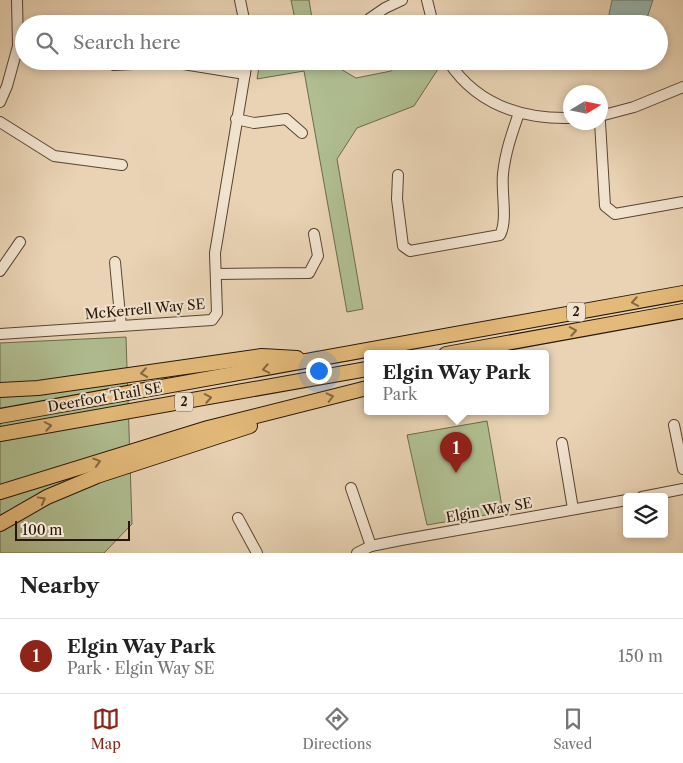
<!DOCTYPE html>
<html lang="en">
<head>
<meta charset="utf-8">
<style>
	:root { --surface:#fff; --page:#f2f2f2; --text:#222; --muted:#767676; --line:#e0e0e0; --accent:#8f2418 }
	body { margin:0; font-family:"Libre Caslon Text",serif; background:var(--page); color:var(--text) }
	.controls { position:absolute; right:15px; bottom:15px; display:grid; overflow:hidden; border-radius:5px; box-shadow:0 2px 8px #0003 }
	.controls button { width:45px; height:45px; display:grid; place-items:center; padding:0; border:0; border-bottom:1px solid var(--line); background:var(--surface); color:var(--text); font:25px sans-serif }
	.compass { position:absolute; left:563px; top:85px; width:45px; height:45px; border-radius:50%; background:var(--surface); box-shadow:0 2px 8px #0003; rotate:80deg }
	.scale { position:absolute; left:15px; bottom:12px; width:115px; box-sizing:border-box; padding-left:5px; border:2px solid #271505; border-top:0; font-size:14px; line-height:18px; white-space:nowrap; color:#271505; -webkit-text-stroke:4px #f1e2ce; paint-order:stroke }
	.you { position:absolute; left:318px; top:370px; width:18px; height:18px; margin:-12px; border:4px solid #fff; border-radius:50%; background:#1a73e8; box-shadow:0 0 0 8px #1a73e833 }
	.badge { display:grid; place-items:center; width:32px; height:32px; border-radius:50%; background:var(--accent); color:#fff; font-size:16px; font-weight:700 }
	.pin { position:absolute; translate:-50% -41px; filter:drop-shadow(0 1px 2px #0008) }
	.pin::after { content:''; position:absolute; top:26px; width:18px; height:15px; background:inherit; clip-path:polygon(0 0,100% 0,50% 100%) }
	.popup { position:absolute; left:364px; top:350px; width:185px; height:65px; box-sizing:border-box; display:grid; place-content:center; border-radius:5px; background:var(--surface); filter:drop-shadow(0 1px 4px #0005); font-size:16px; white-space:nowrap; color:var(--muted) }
	.popup b { font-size:19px; color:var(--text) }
	.popup::after { content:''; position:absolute; left:50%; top:100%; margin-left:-10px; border:10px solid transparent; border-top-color:var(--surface) }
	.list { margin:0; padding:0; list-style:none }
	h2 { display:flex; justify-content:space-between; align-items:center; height:65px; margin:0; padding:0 20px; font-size:21px }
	h2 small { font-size:16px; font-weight:400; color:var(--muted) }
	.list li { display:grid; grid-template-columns:32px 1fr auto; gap:15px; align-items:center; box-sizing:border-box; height:75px; padding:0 20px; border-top:1px solid var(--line) }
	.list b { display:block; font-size:19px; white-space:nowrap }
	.list p { margin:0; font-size:16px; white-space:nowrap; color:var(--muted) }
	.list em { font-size:16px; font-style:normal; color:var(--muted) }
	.icon { flex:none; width:28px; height:28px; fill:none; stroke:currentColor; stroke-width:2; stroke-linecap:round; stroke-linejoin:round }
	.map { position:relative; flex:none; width:683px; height:553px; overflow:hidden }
	.search { position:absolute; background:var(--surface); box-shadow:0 2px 8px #0003; left:15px; right:15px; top:15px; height:55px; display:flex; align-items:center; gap:12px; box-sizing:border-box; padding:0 18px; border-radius:28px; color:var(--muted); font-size:19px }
	.sheet { height:140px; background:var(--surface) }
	nav { display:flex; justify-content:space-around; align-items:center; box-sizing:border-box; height:70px; border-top:1px solid var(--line); background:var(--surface); font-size:14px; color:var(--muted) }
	nav a { display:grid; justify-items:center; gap:2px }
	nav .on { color:var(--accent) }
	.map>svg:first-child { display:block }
	.green { fill:#b0be91; stroke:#6c6a4b }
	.water { fill:#97b7b1; stroke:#6a766c }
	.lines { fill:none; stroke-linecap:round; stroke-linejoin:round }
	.minor-casing { stroke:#584431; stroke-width:12 }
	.highway-casing { stroke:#271505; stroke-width:16 }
	.minor { stroke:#f1e2ce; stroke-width:10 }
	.highway { stroke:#e4ba7a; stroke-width:14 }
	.oneway { stroke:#866840 }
	.labels { text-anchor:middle; stroke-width:4; stroke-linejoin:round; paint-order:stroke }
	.shield { fill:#f1e2ce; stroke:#645241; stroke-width:1 }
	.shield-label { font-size:12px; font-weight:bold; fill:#271505 }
	.street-label { font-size:14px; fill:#271505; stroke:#f1e2ce }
</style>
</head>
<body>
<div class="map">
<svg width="683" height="553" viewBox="0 0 683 553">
	<rect width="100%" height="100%" fill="#e9d3b4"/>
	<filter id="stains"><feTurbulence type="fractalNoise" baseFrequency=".004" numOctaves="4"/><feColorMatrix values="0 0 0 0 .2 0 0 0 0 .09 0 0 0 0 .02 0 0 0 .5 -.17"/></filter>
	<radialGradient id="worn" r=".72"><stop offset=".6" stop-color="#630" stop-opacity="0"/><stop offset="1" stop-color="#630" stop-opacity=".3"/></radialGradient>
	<g class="green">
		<path d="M291,0h18l4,24h-17z"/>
		<path d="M260,61h67l29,17 35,-7 12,-10h34l3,5 -26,40 -57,22 -20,31 26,150 -16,3 -43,-241 -47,8z"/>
		<path d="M126,337l6,187 -28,29h-104v-210z"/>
		<path d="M487,421l16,91 -76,13 -20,-90z"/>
	</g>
	<path class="water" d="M612,0h41l-8,24h-38z"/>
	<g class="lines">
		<g class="minor-casing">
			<g id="minor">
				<path d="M240,0l5,24"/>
				<path d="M427,0l6,24"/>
				<path d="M369,19l16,-11 17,-8"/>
				<path d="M448,61c28,43 73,58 122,57"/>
				<path d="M114,65l57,-3 74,12"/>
				<path d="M0,102l7,-16 11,-40 -1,-46"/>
				<path d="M600,116l34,-9 49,-20"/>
				<path d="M236,119l18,4 32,-4 16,14"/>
				<path d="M0,122l54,34 68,9"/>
				<path d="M600,122l5,84 10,8 68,-12"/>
				<path d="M398,175l-1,24 6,47 7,5 90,-16c8,-15 1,-43 3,-61 2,-21 9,-41 16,-61"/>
				<path d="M115,262l6,64"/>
				<path d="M0,271l20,-29"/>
				<path d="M216,274l93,-1 9,-17 -4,-22"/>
				<path d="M0,334l212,-14 5,-7 -2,-60 32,-192"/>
				<path d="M674,425l9,44"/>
				<path d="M562,443l11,66"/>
				<path d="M351,488l20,58"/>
				<path d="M642,497l41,-8"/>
				<path d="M238,518l19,35"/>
				<path d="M357,553l14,-7 30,-6 226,-40"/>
			</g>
		</g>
		<g class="highway-casing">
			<g id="highway">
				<path d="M446,354l237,-43"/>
				<path d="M0,390l38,-2 224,-32 35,2"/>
				<path d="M0,416l683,-123"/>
				<path d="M0,434l367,-65"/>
				<path d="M0,492l208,-64 159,-40"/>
				<path d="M0,524l47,-27 50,-21 153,-50"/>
			</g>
		</g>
		<use href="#minor" class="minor"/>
		<use href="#highway" class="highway"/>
	</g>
	<defs><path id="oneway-chevron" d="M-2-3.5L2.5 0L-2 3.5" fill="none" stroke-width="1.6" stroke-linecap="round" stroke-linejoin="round" transform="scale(1.25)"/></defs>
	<g class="oneway">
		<use href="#oneway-chevron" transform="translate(635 302) rotate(170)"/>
		<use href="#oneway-chevron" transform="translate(573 331) rotate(-10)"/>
		<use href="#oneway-chevron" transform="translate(266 369) rotate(169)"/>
		<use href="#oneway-chevron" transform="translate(144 373) rotate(172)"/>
		<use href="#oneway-chevron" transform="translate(330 397) rotate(-14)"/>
		<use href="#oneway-chevron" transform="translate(208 398) rotate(-10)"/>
		<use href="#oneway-chevron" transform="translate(48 426) rotate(-10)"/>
		<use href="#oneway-chevron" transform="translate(97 462) rotate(-17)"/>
		<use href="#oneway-chevron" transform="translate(42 500) rotate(-29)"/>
	</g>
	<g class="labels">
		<g class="shield">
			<rect x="567" y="302.5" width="18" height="19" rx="4"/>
			<rect x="175" y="392.5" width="18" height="19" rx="4"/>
		</g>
		<g class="shield-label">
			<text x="576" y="316">2</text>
			<text x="184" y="406">2</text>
		</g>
		<g class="street-label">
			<text transform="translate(145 309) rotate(-5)" y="5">McKerrell Way SE</text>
			<text transform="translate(105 397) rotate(-10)" y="5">Deerfoot Trail SE</text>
			<text transform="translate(489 510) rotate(-10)" y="5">Elgin Way SE</text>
		</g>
	</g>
	<rect width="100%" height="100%" filter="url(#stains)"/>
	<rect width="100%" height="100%" fill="url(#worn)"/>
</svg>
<div class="controls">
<button><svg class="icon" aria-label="layers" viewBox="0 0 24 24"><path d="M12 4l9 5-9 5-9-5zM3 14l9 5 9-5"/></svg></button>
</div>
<svg class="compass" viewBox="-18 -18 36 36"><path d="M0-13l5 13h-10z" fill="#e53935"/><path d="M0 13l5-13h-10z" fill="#767676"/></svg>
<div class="scale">100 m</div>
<div class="you"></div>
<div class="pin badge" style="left:456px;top:473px">1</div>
<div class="popup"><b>Elgin Way Park</b>Park</div>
<div class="search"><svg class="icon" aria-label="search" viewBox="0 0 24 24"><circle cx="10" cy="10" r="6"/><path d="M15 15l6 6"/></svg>Search here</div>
</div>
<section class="sheet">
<h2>Nearby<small></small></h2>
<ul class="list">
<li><span class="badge">1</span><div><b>Elgin Way Park</b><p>Park · Elgin Way SE</p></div><em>150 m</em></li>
</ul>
</section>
<nav>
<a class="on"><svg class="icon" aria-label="map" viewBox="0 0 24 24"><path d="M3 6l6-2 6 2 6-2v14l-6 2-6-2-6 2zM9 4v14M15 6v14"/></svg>Map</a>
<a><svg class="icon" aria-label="directions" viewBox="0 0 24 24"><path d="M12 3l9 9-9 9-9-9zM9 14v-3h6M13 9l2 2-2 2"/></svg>Directions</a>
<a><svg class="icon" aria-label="saved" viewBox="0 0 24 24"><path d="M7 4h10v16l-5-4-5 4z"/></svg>Saved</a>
</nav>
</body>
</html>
